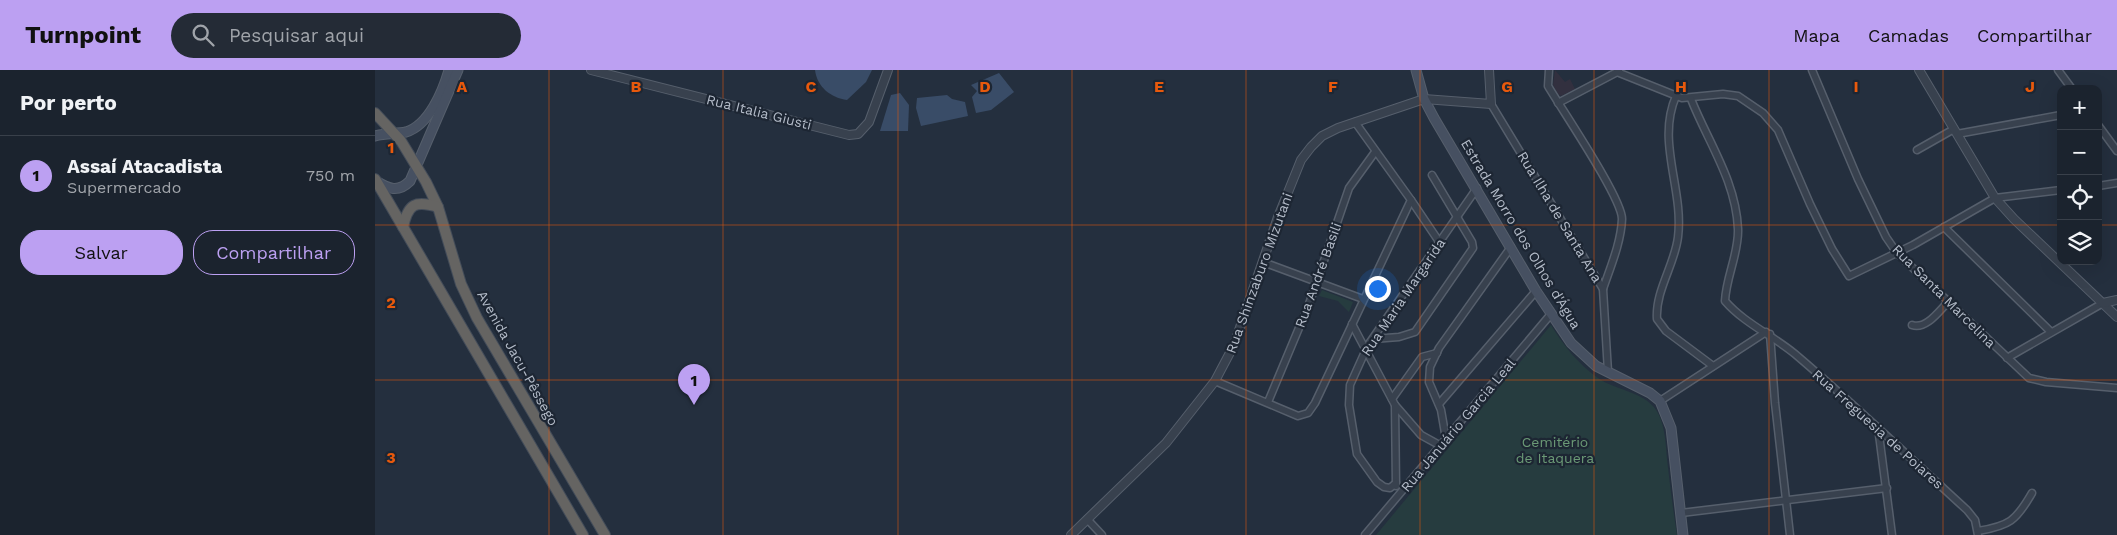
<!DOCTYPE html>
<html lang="pt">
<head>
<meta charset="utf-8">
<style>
	:root { --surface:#1b232e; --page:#242b36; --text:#f1f3f6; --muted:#a0a4aa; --line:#39404a; --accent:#bca0f2 }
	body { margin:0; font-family:"Work Sans",sans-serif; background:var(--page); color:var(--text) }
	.controls { position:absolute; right:15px; top:15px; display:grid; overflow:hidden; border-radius:10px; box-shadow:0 5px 20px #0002 }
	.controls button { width:45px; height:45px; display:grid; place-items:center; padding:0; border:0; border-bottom:1px solid var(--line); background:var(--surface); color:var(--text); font:25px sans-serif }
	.you { position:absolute; left:1002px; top:218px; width:18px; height:18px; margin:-12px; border:4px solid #fff; border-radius:50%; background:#1a73e8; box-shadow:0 0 0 8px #1a73e833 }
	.badge { display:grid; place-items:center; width:32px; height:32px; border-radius:50%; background:var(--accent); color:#111; font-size:16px; font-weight:700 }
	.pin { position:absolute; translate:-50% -41px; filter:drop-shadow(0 1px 2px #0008) }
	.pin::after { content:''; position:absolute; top:26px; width:18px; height:15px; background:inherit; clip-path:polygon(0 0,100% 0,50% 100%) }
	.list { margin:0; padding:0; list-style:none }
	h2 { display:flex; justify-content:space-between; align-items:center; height:65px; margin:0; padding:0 20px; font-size:21px }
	h2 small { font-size:16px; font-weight:400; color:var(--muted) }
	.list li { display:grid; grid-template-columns:32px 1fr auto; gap:15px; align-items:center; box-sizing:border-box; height:80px; padding:0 20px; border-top:1px solid var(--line) }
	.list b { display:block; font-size:19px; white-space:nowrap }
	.list p { margin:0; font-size:16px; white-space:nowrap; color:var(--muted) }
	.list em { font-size:16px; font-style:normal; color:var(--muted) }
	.actions { display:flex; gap:10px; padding:15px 20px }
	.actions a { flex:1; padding:11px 0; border:1px solid var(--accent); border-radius:20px; text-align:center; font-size:18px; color:var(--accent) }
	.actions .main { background:var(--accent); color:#111 }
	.icon { flex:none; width:28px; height:28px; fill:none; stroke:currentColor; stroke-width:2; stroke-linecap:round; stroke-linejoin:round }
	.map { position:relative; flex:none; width:1742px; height:465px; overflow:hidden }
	header { display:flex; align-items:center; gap:30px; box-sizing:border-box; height:70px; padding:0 25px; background:var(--accent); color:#111 }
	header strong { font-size:24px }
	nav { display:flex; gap:28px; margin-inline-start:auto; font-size:18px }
	.search { width:350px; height:45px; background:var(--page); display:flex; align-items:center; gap:12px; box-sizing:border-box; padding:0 18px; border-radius:28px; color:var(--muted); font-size:19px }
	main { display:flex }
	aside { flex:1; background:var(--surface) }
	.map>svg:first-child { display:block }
	.medical { fill:#32303f }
	.green { fill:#263c3f }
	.water { fill:#394c67 }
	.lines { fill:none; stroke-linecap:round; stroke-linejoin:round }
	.minor-casing { stroke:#565f6c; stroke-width:9 }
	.tertiary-casing { stroke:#565f6c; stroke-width:10 }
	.secondary-casing { stroke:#565f6c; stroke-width:11 }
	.trunk-casing { stroke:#434c59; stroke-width:12 }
	.minor { stroke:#38414e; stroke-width:6 }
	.tertiary { stroke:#38414e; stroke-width:8 }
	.secondary { stroke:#465061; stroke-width:9 }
	.trunk { stroke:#656462; stroke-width:10 }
	.grid { fill:none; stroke:#e8590c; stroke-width:1; stroke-opacity:0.55 }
	.labels { text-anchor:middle; stroke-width:4.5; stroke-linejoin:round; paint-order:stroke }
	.street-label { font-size:14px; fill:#b4bcc9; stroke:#1d2633 }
	.park-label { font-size:14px; fill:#6b9a76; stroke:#1d2633 }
	.grid-label { font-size:16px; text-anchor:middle; font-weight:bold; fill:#e8590c; stroke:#1d2633; stroke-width:4.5; stroke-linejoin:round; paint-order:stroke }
</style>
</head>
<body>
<header>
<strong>Turnpoint</strong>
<div class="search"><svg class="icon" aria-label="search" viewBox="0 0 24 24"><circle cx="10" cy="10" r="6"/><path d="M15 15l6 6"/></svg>Pesquisar aqui</div>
<nav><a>Mapa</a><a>Camadas</a><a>Compartilhar</a></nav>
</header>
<main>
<aside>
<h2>Por perto<small></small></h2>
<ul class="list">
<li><span class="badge">1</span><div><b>Assaí Atacadista</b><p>Supermercado</p></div><em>750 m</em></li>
</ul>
<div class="actions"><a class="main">Salvar</a><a>Compartilhar</a></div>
</aside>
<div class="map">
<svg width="1742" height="465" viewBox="0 0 1742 465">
	<rect width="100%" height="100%" fill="#242f3e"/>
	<path class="medical" d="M1180,0l10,12 5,-3 5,10 -14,7 -3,-2 -5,-9z"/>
	<g class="green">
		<path d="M947,220l31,12 -4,10 -11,-11 -19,-5z"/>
		<path d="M1176,255c13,21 27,39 47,53 18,13 51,14 61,37 6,13 7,30 8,44 3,26 6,51 10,76h-301z"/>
	</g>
	<g class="water">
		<path d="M440,0h57l-6,12 -19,18c-16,-2 -30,-13 -32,-30z"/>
		<path d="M624,3l15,19 -23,18 -15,3 -4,-16 5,-6 -6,-6z"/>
		<path d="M525,23l9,12 -1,26h-28l11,-36z"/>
		<path d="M572,25l5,4 13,3 3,14 -47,10 -5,-18 1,-10z"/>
	</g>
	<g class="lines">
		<g class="minor-casing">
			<g id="minor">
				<path d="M1174,0l-1,16c14,24 74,112 74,133 -1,24 -12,49 -19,70"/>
				<path d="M1437,0l46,109 28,58 11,16 132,125 17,4 71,6"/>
				<path d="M1683,0l14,19"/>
				<path d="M1242,2l65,26 41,-4 15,2 25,17 15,17 32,74 22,45 17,27 64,-31 82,-47 66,-8"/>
				<path d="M1301,26c-20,46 8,93 2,141 -3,27 -23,54 -21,82l9,12 47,35"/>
				<path d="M1316,29c17,43 45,82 47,130 1,24 -12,48 -13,72 19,22 47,34 70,53 59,50 115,104 172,156l8,10 3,15"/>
				<path d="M1183,33l61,-32"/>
				<path d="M1116,34l112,185 5,83"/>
				<path d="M1723,55l19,26"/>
				<path d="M1582,64l104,-19"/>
				<path d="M1542,80l37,-21"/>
				<path d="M1723,116l19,-3"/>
				<path d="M1036,130l29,43"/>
				<path d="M1569,157l107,105"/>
				<path d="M888,192l100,37"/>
				<path d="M977,254l43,81 1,81"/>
				<path d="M1537,255c14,5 27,-14 36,-23"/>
				<path d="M1395,264l5,69 15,132"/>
				<path d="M998,269l26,-2 16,-5 58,-84 -1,-6 -40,-67"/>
				<path d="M1632,288l96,-55"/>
				<path d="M840,311l83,35 10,-3 7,-10 96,-203 -56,-78"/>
				<path d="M1017,329l30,-42 15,-4"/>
				<path d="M1285,331l106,-69"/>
				<path d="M893,332l41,-98 40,-116 26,-36"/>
				<path d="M1064,334l97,-113"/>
				<path d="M1020,335l26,30 20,11"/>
				<path d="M1503,357l14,108"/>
				<path d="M1071,369l-5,-29 -12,-28 1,-15 9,-19 72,-101"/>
				<path d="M1021,413l-6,5 -6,-1 -7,-5 -20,-28 -8,-49 1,-20 18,-40 109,-157"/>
				<path d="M1306,443l206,-25"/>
				<path d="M712,449l15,16"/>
				<path d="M1603,461c31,-5 38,-10 54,-38"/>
				<path d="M990,465l186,-221"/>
			</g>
		</g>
		<g class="tertiary-casing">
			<g id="tertiary">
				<path d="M216,0l258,65 9,-1 11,-12 19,-52"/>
				<path d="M1544,0l76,128 19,21 103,98"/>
				<path d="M1728,233l14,-3"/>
				<path d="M696,465l95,-92 49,-62 19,-36 44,-128 23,-57 10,-13 11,-11 16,-8 86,-29 67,5 -2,-34"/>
			</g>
		</g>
		<g class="secondary-casing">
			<g id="secondary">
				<path d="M1041,0l8,29 10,19 102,173 35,52 25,23 54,27 10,8 11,27 12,107"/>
				<path d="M0,66c10,-3 21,-2 31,-4 23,-7 37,-41 43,-62"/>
				<path d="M1,111c13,8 22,12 34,0l48,-111"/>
			</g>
		</g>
		<g class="trunk-casing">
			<g id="trunk">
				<path d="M0,43l26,28 25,41 12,25 23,77 16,34 128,217"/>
				<path d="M0,109l208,356"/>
				<path d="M28,157c5,-23 12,-27 35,-20"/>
			</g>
		</g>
		<use href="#minor" class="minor"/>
		<use href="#tertiary" class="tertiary"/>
		<use href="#secondary" class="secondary"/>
		<use href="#trunk" class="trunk"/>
	</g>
	<path class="grid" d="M174,0v465M348,0v465M523,0v465M697,0v465M871,0v465M1045,0v465M1219,0v465M1394,0v465M1568,0v465M0,155h1686M1723,155h19M0,310h1742"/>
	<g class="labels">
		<g class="street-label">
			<text transform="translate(384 42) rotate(14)" y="5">Rua Italia Giusti</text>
			<text transform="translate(1185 147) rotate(59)" y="5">Rua Ilha de Santa Ana</text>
			<text transform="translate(1146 164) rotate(59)" y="5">Estrada Morro dos Olhos d'Água</text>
			<text transform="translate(884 203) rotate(-70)" y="5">Rua Shinzaburo Mizutani</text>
			<text transform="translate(943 205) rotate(-70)" y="5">Rua André Basili</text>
			<text transform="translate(1569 226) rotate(45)" y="5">Rua Santa Marcelina</text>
			<text transform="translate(1028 227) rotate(-56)" y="5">Rua Maria Margarida</text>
			<text transform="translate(143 288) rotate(61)" y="5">Avenida Jacu-Pêssego</text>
			<text transform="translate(1083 355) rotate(-50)" y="5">Rua Januário Garcia Leal</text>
			<text transform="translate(1503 359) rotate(42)" y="5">Rua Freguesia de Poiares</text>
		</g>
		<g class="park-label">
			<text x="1180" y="377">Cemitério<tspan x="1180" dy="16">de Itaquera</tspan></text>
		</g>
	</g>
	<g class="grid-label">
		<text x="87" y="22">A</text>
		<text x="261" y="22">B</text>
		<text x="436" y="22">C</text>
		<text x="610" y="22">D</text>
		<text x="784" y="22">E</text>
		<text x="958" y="22">F</text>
		<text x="1132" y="22">G</text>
		<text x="1306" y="22">H</text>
		<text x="1481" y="22">I</text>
		<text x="1655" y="22">J</text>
		<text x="16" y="83">1</text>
		<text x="16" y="238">2</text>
		<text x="16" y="393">3</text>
	</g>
</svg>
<div class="controls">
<button>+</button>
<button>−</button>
<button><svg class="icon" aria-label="locate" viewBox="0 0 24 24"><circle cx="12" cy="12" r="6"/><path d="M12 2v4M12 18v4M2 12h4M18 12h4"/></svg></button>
<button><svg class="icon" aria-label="layers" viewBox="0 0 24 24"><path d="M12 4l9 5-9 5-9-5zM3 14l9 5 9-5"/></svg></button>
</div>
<div class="you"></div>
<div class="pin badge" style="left:319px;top:335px">1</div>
</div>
</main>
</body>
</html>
